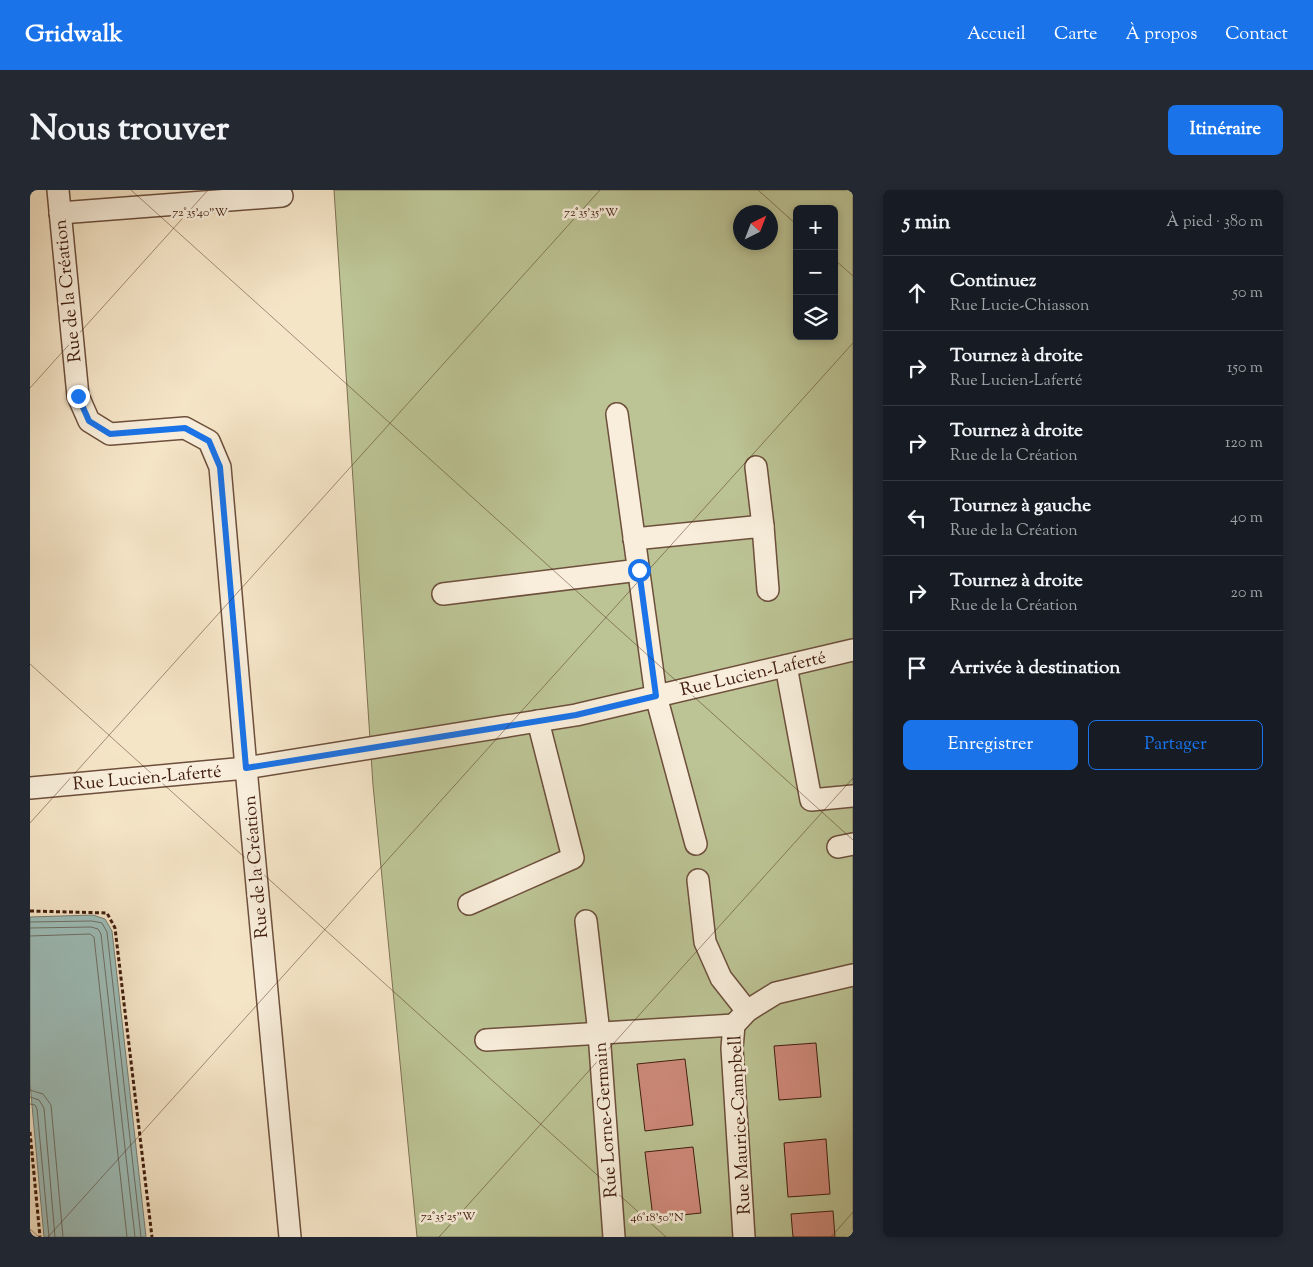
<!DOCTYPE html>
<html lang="fr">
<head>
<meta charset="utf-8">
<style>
	:root { --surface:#171b24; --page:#242831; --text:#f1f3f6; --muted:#9ea1a6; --line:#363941; --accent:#1a73e8 }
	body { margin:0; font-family:"Sorts Mill Goudy",serif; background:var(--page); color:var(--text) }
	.controls { position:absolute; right:15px; top:15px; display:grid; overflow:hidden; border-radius:8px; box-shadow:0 2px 8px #0003 }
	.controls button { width:45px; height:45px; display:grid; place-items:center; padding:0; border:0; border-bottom:1px solid var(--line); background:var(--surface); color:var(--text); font:25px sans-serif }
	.compass { position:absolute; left:703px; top:15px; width:45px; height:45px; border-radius:50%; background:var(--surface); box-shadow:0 2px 8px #0003; rotate:42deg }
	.stop { position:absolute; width:15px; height:15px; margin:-11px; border:4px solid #1a73e8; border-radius:50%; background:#fff }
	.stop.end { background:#1a73e8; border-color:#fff; box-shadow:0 1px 5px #0008 }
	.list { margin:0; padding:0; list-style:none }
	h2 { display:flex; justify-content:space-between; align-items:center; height:65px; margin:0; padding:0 20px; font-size:21px }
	h2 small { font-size:16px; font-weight:400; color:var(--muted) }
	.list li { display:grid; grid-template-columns:32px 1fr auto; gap:15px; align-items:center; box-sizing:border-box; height:75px; padding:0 20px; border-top:1px solid var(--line) }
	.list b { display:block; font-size:19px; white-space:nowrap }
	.list p { margin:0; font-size:16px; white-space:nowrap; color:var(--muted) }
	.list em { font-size:16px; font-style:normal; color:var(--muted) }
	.actions { display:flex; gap:10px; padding:15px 20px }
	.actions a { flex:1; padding:11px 0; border:1px solid var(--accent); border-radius:8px; text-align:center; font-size:18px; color:var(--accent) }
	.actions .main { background:var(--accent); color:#fff }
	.icon { flex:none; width:28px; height:28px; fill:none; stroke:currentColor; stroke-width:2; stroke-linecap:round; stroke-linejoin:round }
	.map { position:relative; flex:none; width:823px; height:1047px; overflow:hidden; border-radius:8px }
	header { display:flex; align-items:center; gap:30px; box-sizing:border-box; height:70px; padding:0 25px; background:var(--accent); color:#fff }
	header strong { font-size:24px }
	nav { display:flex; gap:28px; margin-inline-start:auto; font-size:18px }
	.intro { display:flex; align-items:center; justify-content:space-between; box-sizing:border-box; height:120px; padding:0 30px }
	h1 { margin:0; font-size:35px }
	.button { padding:12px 22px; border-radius:8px; background:var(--accent); color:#fff; font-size:18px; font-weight:700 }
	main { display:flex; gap:30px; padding:0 30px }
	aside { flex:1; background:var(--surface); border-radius:8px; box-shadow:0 2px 8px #0003 }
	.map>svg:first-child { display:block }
	.green { fill:#bcc495; stroke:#7e7052; fill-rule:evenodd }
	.water { fill:#9dbeba; stroke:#787e75 }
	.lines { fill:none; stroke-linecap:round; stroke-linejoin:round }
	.shore { stroke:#6e6e64; stroke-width:1 }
	.building { fill:#cf8a7b; stroke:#401d0e }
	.minor-casing { stroke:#6d4f3c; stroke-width:24 }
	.path { stroke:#401d0e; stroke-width:3; stroke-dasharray:4 2.5; stroke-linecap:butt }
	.minor { stroke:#f8eedb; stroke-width:21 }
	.route { stroke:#1a73e8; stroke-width:6 }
	.ticks { fill:none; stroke:#401d0e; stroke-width:1; stroke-opacity:0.45 }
	.labels { text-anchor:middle; stroke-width:5; stroke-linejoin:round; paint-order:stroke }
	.street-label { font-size:18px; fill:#401d0e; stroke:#f8eedb }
	.ticks-label { font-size:12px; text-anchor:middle; fill:#401d0e; stroke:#f8eedb; stroke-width:5; stroke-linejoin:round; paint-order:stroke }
</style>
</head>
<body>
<header>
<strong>Gridwalk</strong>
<nav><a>Accueil</a><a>Carte</a><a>À propos</a><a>Contact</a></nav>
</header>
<div class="intro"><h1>Nous trouver</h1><a class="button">Itinéraire</a></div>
<main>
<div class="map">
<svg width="823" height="1047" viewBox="0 0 823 1047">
	<rect width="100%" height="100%" fill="#f5e5c7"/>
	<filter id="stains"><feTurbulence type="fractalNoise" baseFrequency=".004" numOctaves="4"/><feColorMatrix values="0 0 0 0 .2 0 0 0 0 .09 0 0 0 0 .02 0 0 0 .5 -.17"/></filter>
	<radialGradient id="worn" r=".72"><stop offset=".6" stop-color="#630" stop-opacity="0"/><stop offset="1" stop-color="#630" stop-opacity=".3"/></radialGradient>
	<path class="green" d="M304,0h519v1047h-436l-44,-452zM767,19h37v127h-37zM711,22h30v30h-30z"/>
	<path class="water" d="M63,725l12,4 7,12 34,306h-102l-14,-154v-166z"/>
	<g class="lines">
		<g class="shore">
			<path d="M0,732l62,-1 10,2 5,9 34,305"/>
			<path d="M0,738l61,-1 7,2 3,5 34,303"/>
			<path d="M0,746l60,-2 4,3 33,300"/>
			<path d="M0,900l13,4 8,11 12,132"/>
			<path d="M0,907l9,3 5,8 11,129"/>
			<path d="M0,914l5,1 2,4 12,128"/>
		</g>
	</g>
	<g class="building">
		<path d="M786,853l5,54 -42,3 -5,-54z"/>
		<path d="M655,869l8,66 -48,6 -8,-67z"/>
		<path d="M796,949l4,55 -42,3 -4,-54z"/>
		<path d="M663,957l8,66 -48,5 -8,-66z"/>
		<path d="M803,1021l2,26h-42l-2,-23z"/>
	</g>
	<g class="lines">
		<g class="minor-casing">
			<g id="minor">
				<path d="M28,0l20,206 11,25 21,13 75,-6 24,13 11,26 26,301 44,469"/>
				<path d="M30,23l222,-17"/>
				<path d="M587,224l39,282 40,148"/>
				<path d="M726,277l7,59"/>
				<path d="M604,349l129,-13 5,64"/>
				<path d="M413,404l196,-24"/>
				<path d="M756,476l25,134 42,-4"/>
				<path d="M0,598l216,-20 292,-47 38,-6 277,-65"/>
				<path d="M808,657l15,-3"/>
				<path d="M668,690l7,62 16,36 26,33"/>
				<path d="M439,714l104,-46 -35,-137"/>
				<path d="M556,731l13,112 15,204"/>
				<path d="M456,850l248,-15"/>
				<path d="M714,1047l-12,-189 2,-23 13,-14 29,-18 77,-18"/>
			</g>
		</g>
		<g class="path">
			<path d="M0,721l77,2 8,15 37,309"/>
			<path d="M0,942l10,105"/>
		</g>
		<use href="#minor" class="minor"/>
	</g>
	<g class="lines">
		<path class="route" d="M48,206l11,25 21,13 75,-6 24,13 11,26 26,301 330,-53 80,-19 -17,-126"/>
	</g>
	<path class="ticks" d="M101,0l722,650M728,0l39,35M804,69l19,17M0,198l178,-198M0,474l636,573M0,633l570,-633M0,1039l9,8M18,1047l805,-894M409,1047l414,-459M801,1047l22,-25"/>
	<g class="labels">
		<g class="street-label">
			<text transform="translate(37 101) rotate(-96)" y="6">Rue de la Création</text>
			<text transform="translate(723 483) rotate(-13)" y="6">Rue Lucien-Laferté</text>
			<text transform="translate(117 587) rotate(-5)" y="6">Rue Lucien-Laferté</text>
			<text transform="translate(225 677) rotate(-95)" y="6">Rue de la Création</text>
			<text transform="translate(575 930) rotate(-94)" y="6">Rue Lorne-Germain</text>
			<text transform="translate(709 935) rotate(-93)" y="6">Rue Maurice-Campbell</text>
		</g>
	</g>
	<g class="ticks-label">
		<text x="170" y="26">72°35'40"W</text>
		<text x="561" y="26">72°35'35"W</text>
		<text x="418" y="1030">72°35'25"W</text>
		<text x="627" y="1031">46°18'50"N</text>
	</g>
	<rect width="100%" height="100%" filter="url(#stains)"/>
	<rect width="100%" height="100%" fill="url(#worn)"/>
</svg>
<div class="controls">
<button>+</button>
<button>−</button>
<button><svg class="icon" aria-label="layers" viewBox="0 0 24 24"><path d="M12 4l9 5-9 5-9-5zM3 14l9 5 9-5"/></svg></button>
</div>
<svg class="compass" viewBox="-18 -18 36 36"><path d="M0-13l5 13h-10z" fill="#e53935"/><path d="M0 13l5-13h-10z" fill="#9ea1a6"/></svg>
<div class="stop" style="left:609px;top:380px"></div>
<div class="stop end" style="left:48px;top:206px"></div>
</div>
<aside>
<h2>5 min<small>À pied · 380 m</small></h2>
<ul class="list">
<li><svg class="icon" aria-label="ahead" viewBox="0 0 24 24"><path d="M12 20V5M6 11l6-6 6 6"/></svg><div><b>Continuez</b><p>Rue Lucie-Chiasson</p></div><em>50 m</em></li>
<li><svg class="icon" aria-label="right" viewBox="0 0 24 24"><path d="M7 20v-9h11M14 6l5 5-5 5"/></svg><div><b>Tournez à droite</b><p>Rue Lucien-Laferté</p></div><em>150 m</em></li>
<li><svg class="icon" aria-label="right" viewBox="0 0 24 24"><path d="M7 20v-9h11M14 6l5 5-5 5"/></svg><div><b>Tournez à droite</b><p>Rue de la Création</p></div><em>120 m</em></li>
<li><svg class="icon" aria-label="left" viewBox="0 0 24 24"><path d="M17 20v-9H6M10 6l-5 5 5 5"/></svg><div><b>Tournez à gauche</b><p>Rue de la Création</p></div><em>40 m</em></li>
<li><svg class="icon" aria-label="right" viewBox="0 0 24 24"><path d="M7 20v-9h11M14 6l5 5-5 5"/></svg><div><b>Tournez à droite</b><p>Rue de la Création</p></div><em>20 m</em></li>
<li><svg class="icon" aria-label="arrive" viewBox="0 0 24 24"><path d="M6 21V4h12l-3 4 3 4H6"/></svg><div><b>Arrivée à destination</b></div></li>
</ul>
<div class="actions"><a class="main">Enregistrer</a><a>Partager</a></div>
</aside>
</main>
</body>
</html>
